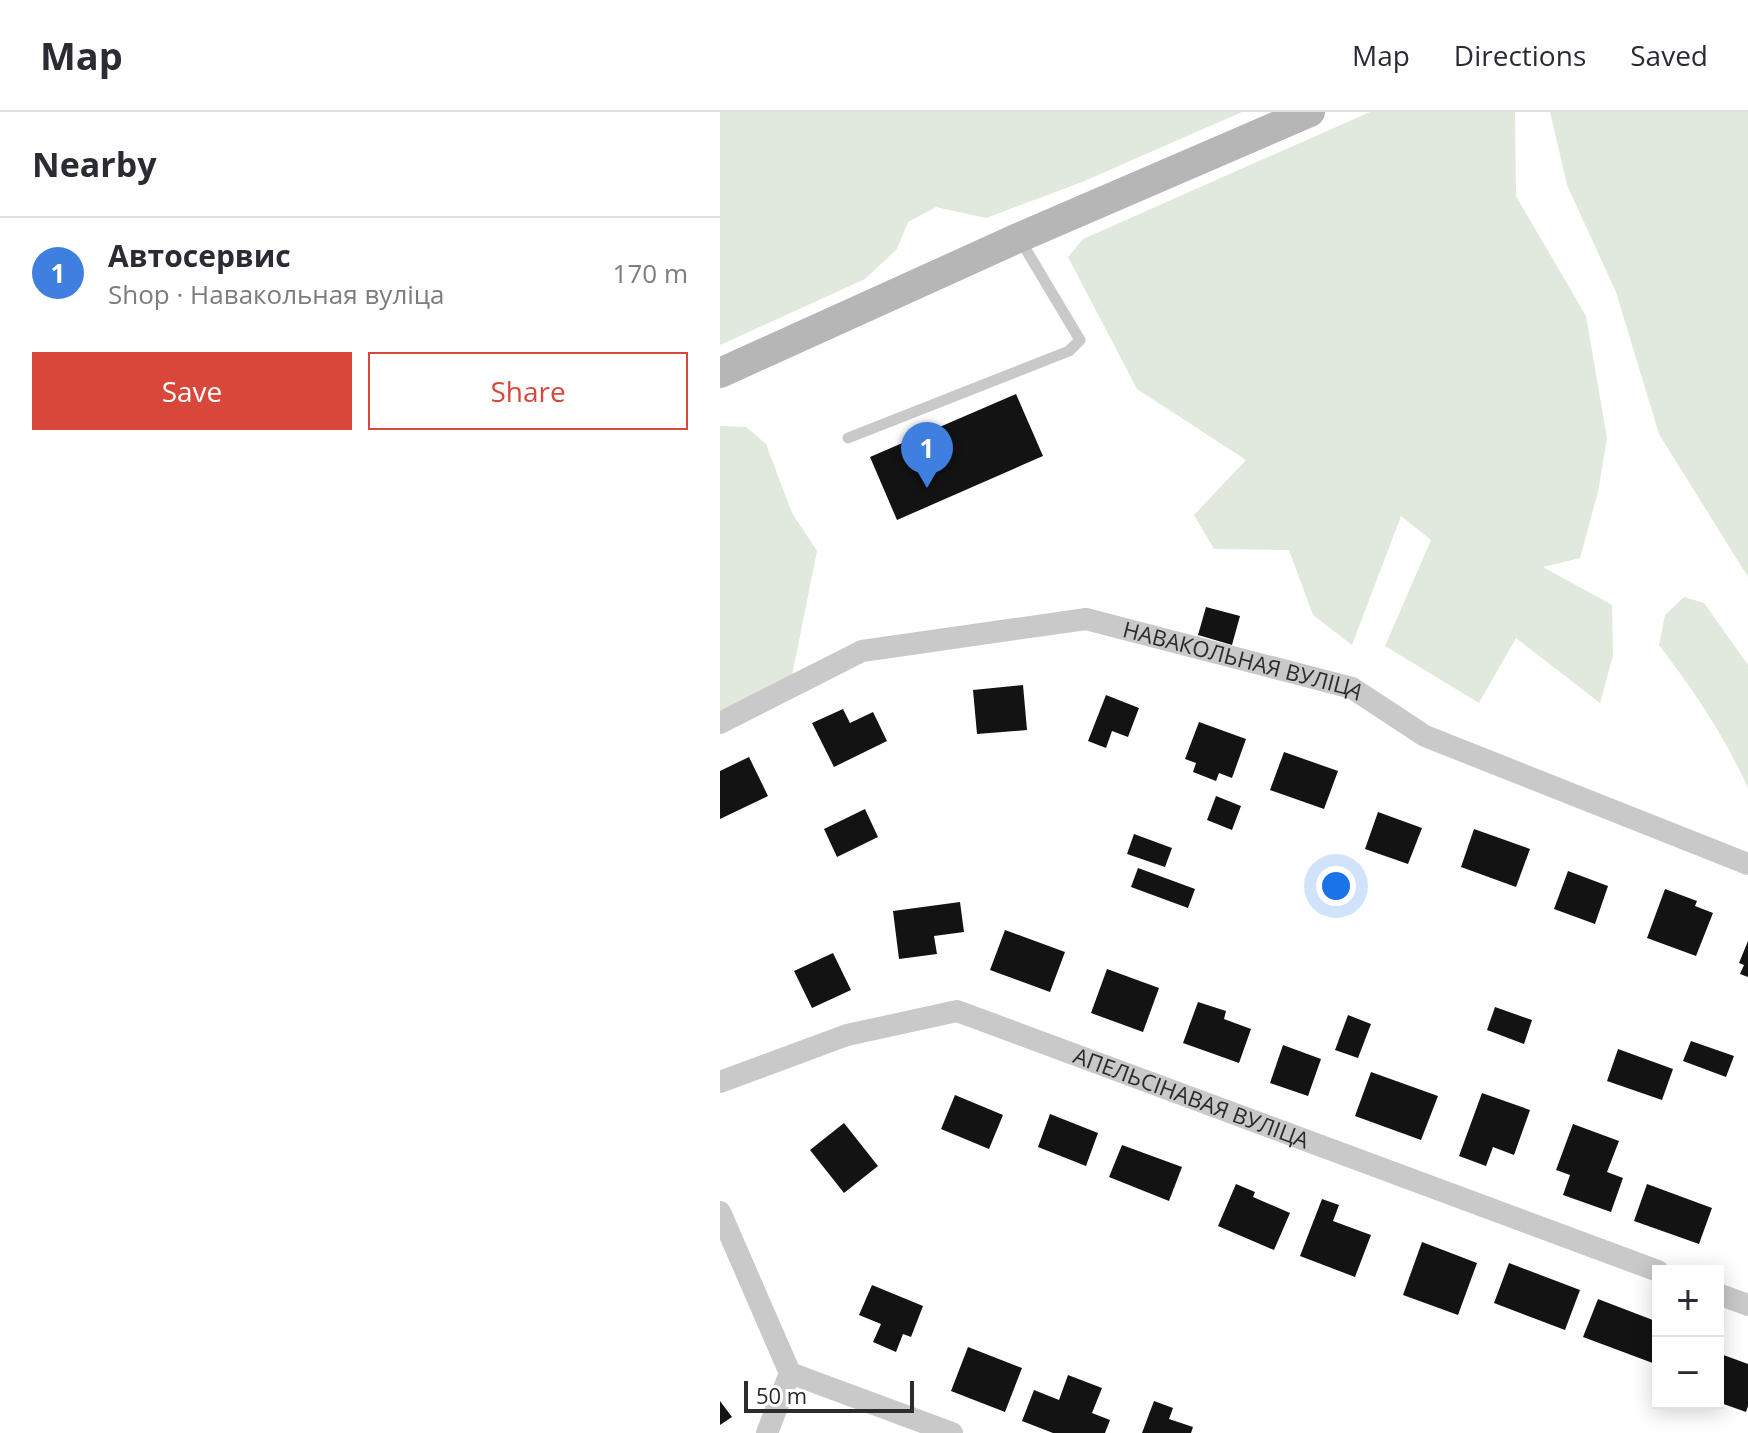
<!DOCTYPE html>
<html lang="en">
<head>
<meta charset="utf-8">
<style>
	:root { --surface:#fff; --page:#f2f2f3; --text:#2b2b33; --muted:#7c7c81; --line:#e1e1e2; --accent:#d8473a }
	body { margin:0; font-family:"Open Sans",sans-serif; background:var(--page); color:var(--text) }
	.controls { position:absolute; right:24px; bottom:24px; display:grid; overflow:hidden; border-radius:0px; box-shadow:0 4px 20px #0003 }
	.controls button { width:72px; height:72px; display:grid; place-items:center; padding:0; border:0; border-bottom:2px solid var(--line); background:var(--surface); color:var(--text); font:40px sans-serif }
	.scale { position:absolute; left:24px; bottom:20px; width:170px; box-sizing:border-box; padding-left:8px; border:4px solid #2c2c2c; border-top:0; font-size:22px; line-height:28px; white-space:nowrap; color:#2c2c2c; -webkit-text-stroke:6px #fff; paint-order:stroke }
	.you { position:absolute; left:616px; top:774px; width:28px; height:28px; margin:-20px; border:6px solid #fff; border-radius:50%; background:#1a73e8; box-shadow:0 0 0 12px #1a73e833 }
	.badge { display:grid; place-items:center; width:52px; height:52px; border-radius:50%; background:var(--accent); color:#fff; font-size:26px; font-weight:700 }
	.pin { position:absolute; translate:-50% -66px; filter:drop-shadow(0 2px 4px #0008) }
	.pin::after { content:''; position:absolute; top:42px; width:28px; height:24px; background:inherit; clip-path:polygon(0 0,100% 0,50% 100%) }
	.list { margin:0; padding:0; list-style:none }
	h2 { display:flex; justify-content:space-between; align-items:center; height:104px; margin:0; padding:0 32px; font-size:34px }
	h2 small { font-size:26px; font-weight:400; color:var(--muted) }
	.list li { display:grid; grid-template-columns:52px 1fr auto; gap:24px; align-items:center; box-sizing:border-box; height:112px; padding:0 32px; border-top:2px solid var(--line) }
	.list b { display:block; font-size:30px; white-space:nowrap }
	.list p { margin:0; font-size:26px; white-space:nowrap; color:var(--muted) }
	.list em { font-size:26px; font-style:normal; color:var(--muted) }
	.actions { display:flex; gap:16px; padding:24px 32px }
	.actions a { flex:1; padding:18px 0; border:2px solid var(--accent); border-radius:0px; text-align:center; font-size:28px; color:var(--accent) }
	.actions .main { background:var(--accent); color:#fff }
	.map { position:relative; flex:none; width:1028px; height:1321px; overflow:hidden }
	header { display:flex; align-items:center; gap:48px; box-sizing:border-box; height:112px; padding:0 40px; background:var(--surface); border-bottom:2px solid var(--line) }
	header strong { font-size:38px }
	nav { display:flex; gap:44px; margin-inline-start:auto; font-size:28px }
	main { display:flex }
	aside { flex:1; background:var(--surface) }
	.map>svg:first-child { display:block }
	.green { fill:#e0e9db }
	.building { fill:#131313 }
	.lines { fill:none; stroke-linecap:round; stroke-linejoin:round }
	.service { stroke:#c9c9c9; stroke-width:11 }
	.minor { stroke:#c9c9c9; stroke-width:22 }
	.secondary { stroke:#b6b6b6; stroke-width:30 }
	.labels { text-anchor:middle; stroke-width:8; stroke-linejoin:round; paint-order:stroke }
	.street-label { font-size:22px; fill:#2c2c2c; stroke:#fff }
</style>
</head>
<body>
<header>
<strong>Map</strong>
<nav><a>Map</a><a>Directions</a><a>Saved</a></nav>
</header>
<main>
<aside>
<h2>Nearby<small></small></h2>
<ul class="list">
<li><span class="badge" style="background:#3f7fe0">1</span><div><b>Автосервис</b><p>Shop · Навакольная вуліца</p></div><em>170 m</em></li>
</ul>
<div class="actions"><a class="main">Save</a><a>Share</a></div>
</aside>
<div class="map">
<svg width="1028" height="1321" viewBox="0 0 1028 1321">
	<rect width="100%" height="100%" fill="#fff"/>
	<g class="green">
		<path d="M0,0h522l-160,70 -96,36 -50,-11 -28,15 -11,27 -32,30 -145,66z"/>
		<path d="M650,0h145l1,84 70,120 21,122 -9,54 -18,66 -37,9 69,38 1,51 -13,47 -84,-65 -37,65 -94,-57 46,-106 -30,-24 -49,129 -39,-30 -24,-65 -75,-1 -20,-34 52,-55 -109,-71 -69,-132 15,-18z"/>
		<path d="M830,0h198v465l-89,-143 -43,-142 -49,-107z"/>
		<path d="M0,314l26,1 20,17 26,69 25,38 -25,125 -72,35z"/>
		<path d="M964,485l20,6 44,62v123c-24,-53 -54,-97 -89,-143l6,-30z"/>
	</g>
	<g class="building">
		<path d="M296,282l27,62 -146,64 -27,-63z"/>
		<path d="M486,495l34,9 -8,29 -34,-10z"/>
		<path d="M303,573l4,45 -50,4 -4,-44z"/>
		<path d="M386,583l33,13 -11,29 -16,-6 -6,17 -18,-7z"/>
		<path d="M123,597l7,14 23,-11 14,29 -53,26 -22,-44z"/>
		<path d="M479,610l47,17 -14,39 -13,-5 -3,8 -23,-9 3,-9 -11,-4z"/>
		<path d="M564,640l54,19 -14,38 -54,-19z"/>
		<path d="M29,645l19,39 -48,23v-48z"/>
		<path d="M496,684l25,10 -9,24 -25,-10z"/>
		<path d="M145,697l13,28 -41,20 -13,-28z"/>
		<path d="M658,700l44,16 -14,36 -43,-15z"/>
		<path d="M754,717l56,20 -14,38 -55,-20z"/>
		<path d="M414,722l38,14 -7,19 -38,-13z"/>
		<path d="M418,756l57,21 -7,19 -57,-21z"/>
		<path d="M848,759l40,15 -13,38 -41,-15z"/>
		<path d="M945,777l32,12 -2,5 18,7 -17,43 -49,-18z"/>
		<path d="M240,790l4,30 -30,4 3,18 -38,5 -6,-48z"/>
		<path d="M285,818l60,22 -15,40 -60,-22z"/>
		<path d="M1028,829v36l-8,-3 4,-9 -5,-2z"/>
		<path d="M113,841l18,37 -39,18 -18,-37z"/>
		<path d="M387,857l52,19 -16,44 -52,-19z"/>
		<path d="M478,890l28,9 -2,8 27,10 -12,34 -56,-20z"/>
		<path d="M775,895l37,13 -8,24 -37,-14z"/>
		<path d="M628,903l23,9 -13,34 -23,-8z"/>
		<path d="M971,929l43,15 -8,21 -43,-16z"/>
		<path d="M563,933l38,14 -13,37 -38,-13z"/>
		<path d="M898,937l55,20 -11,31 -55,-19z"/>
		<path d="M651,960l67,24 -17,44 -66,-24z"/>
		<path d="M762,981l48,17 -16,45 -21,-8 -7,19 -27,-10z"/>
		<path d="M235,983l48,20 -14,34 -48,-20z"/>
		<path d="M330,1002l48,19 -12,33 -48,-19z"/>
		<path d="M124,1011l34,43 -34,27 -34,-43z"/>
		<path d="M853,1012l46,17 -12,31 16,6 -12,34 -48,-17 7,-20 -14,-5z"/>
		<path d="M402,1033l60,22 -13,34 -60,-24z"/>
		<path d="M516,1072l19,8 -2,5 37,16 -16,37 -56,-24z"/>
		<path d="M927,1072l65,24 -13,36 -65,-23z"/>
		<path d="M602,1087l17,6 -6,16 38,14 -16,42 -55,-21z"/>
		<path d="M702,1130l55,21 -19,52 -55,-20z"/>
		<path d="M789,1151l71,27 -15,40 -71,-27z"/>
		<path d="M152,1173l51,21 -12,31 -8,-3 -7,18 -23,-10 8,-18 -22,-9z"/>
		<path d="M878,1187l60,23v43l-75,-28z"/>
		<path d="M248,1235l54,21 -17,44 -54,-21z"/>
		<path d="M998,1241l30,11v42l-2,6 -28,-10z"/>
		<path d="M348,1263l34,13 -10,25 18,7 -5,13h-52l-31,-12 12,-31 25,10z"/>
		<path d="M0,1289l12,16 -12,8z"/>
		<path d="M434,1289l19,7 -4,11 24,8 -2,6h-49z"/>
	</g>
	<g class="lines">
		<path class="service" d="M128,326l221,-87 11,-11 -61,-102"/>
		<g class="minor">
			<path id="s1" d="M0,611l142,-72 224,-32 266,69 73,48 323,128"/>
			<path id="s2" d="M0,970l127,-47 110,-24 701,260"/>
			<path d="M0,1100l70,161 -23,60"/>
			<path d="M998,1182l30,11"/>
			<path d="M70,1261l162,60"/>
		</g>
		<path class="secondary" d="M0,261l298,-135 292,-126"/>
	</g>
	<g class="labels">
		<g class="street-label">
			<text dy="8" stroke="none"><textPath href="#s1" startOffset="548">НАВАКОЛЬНАЯ ВУЛІЦА</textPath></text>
			<text dy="8" stroke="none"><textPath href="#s2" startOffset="498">АПЕЛЬСІНАВАЯ ВУЛІЦА</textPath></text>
		</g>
	</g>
</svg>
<div class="controls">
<button>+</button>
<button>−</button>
</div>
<div class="scale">50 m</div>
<div class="you"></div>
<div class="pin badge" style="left:207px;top:376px;background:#3f7fe0">1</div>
</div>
</main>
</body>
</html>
